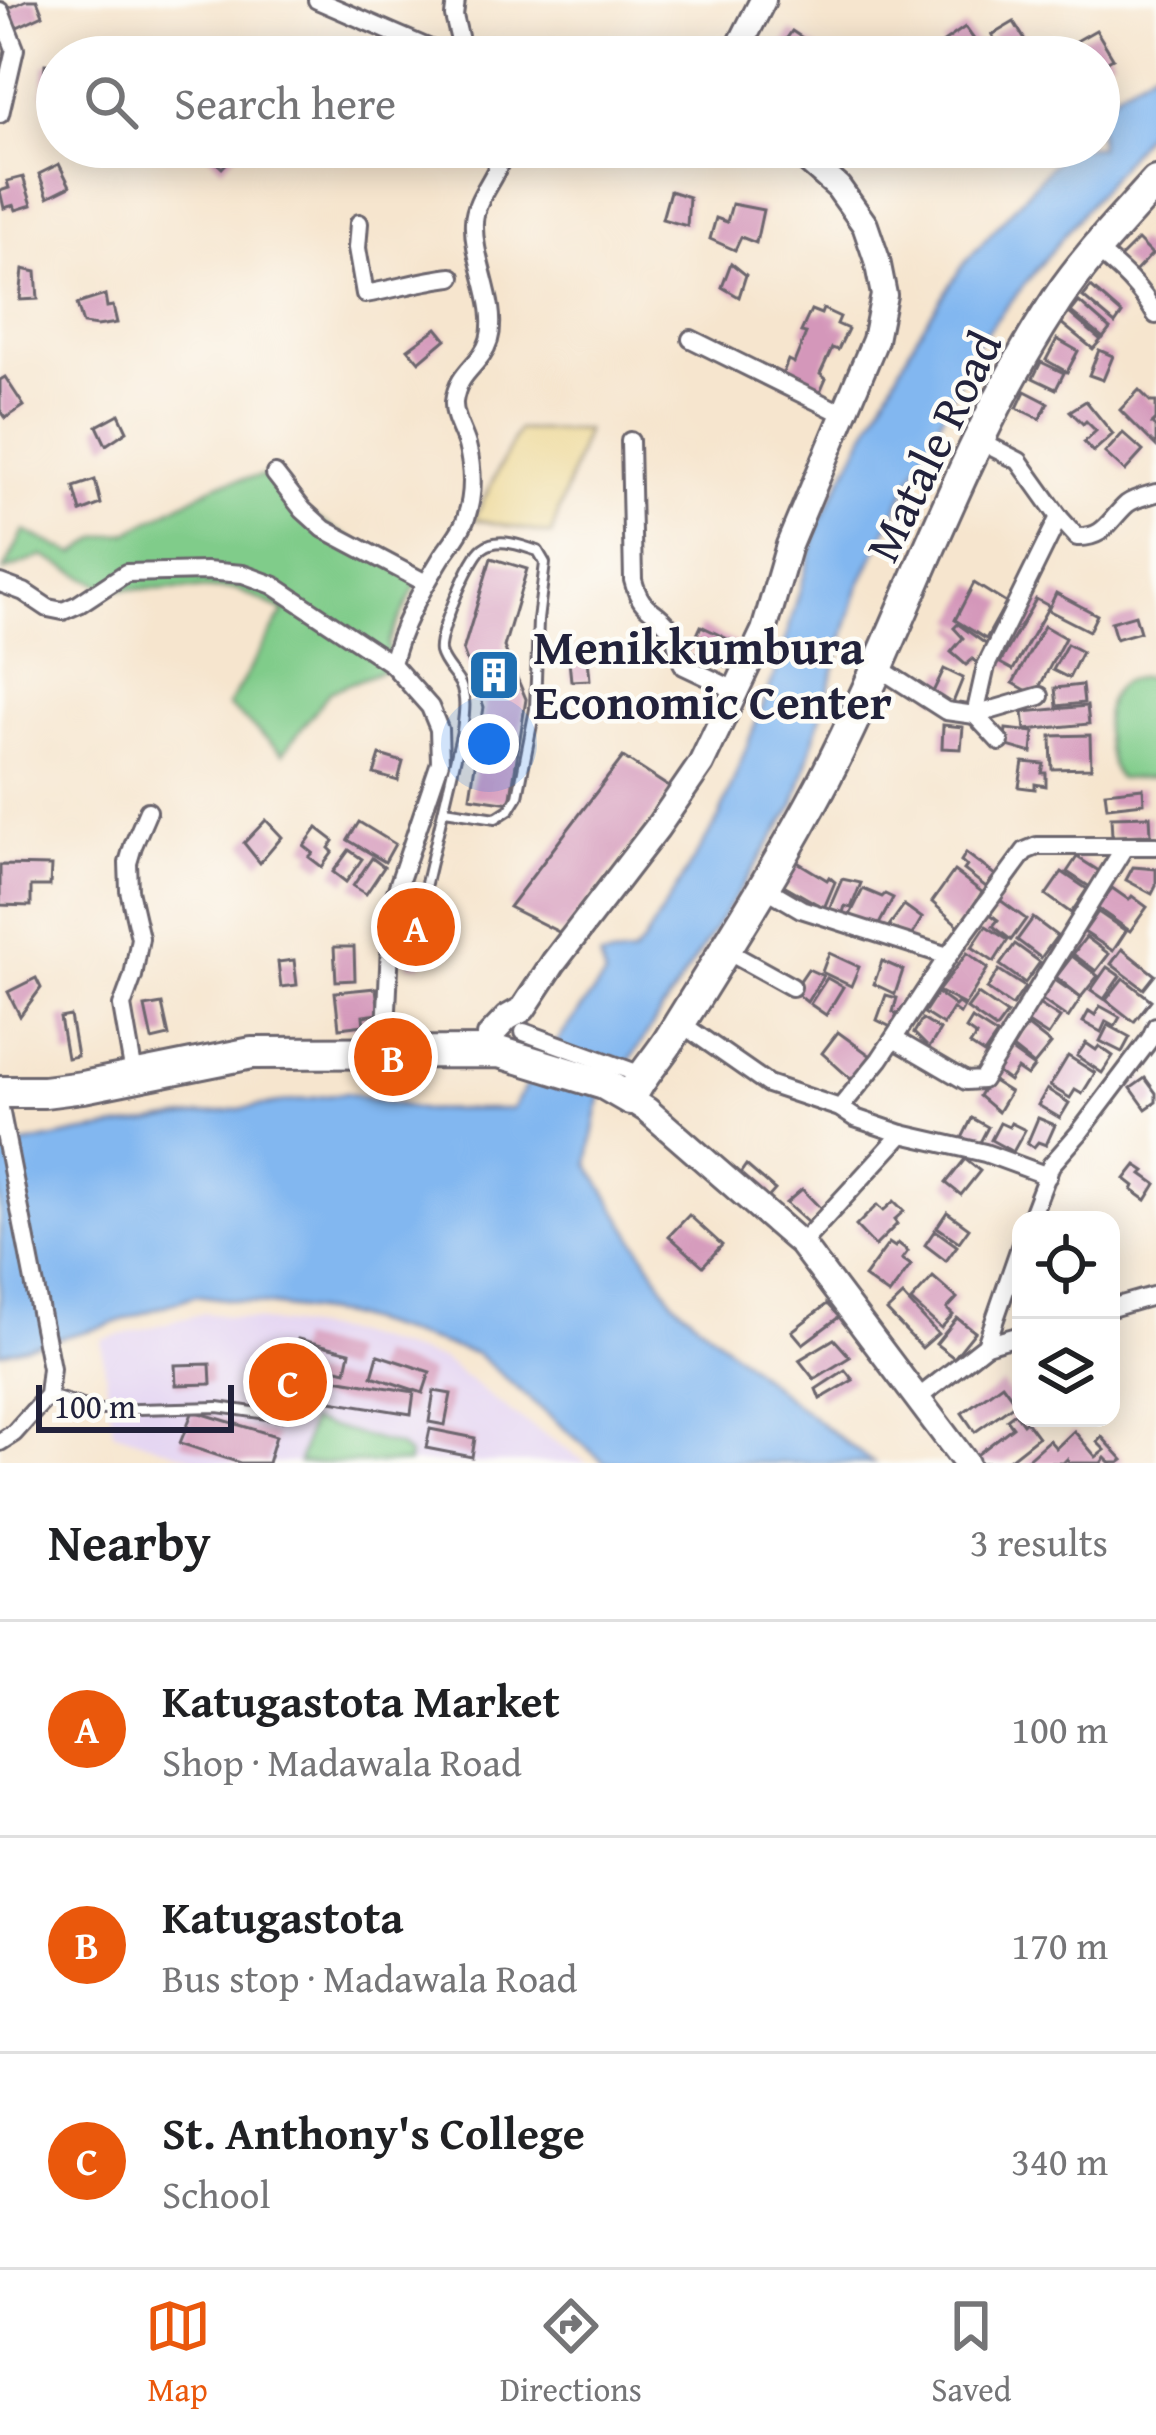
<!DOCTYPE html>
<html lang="en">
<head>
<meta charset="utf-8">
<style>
	:root { --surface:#fff; --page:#f6f6f6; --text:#202124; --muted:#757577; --line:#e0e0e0; --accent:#ea580c }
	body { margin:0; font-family:"Gentium Book Plus",serif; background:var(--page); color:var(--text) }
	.controls { position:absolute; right:36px; bottom:36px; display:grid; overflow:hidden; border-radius:24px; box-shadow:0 6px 30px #0003 }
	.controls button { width:108px; height:108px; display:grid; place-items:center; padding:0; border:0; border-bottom:3px solid var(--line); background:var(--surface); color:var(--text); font:60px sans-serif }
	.scale { position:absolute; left:36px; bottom:30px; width:198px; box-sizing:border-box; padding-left:12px; border:6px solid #22223b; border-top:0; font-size:33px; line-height:42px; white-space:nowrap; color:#22223b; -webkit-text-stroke:9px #fdfcf7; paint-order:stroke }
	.you { position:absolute; left:489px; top:744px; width:42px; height:42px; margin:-30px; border:9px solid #fff; border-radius:50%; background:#1a73e8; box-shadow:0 0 0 18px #1a73e833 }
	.badge { display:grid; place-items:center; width:78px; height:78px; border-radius:50%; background:var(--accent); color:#fff; font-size:39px; font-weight:700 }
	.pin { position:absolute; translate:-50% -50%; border:6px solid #fff; box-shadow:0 3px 12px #0006 }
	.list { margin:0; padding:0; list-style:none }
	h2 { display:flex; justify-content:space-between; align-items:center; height:156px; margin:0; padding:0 48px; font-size:51px }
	h2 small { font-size:39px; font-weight:400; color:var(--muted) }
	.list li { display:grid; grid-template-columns:78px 1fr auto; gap:36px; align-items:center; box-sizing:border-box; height:216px; padding:0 48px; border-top:3px solid var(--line) }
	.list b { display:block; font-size:45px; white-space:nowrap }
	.list p { margin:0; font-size:39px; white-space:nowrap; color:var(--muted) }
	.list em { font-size:39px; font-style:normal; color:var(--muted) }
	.icon { flex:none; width:66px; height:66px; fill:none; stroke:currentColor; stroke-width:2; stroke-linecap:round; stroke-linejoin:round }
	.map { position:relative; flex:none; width:1156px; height:1463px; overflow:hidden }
	.search { position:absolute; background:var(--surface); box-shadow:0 6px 30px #0003; left:36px; right:36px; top:36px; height:132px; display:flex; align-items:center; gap:30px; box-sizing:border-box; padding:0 42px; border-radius:66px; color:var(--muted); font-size:45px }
	.sheet { height:804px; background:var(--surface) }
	nav { display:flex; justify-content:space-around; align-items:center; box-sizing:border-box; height:168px; border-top:3px solid var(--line); background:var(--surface); font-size:33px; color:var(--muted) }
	nav a { display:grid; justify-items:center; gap:6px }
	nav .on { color:var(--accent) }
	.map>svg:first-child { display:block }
	.built { fill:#e3d3f2 }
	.green { fill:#80cc8a; stroke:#517762; stroke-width:3 }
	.sand { fill:#eeda9e; stroke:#887e6c; stroke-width:3 }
	.water { fill:#82b7f0; stroke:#526c96; stroke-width:3 }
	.building { fill:#d497ba }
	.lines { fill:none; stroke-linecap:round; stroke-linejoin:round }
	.lane-casing { stroke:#6c666e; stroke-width:14 }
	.street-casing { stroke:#6c666e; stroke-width:22 }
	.primary-casing { stroke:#6c666e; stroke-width:30 }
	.highway-casing { stroke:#6c666e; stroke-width:36 }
	.lane { stroke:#fff; stroke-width:8 }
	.street { stroke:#fff; stroke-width:16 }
	.primary { stroke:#fff; stroke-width:24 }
	.highway { stroke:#fff; stroke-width:30 }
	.labels { text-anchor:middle; stroke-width:9; stroke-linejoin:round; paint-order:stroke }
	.street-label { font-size:48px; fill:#22223b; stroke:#fdfcf7 }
	.poi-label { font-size:48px; font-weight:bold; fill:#22223b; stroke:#fdfcf7; text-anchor:start }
</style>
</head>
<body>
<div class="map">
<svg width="1156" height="1463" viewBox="0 0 1156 1463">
	<rect width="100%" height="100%" fill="#fdfcf7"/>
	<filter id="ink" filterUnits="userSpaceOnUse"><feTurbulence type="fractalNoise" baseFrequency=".00833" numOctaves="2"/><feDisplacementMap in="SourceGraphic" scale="24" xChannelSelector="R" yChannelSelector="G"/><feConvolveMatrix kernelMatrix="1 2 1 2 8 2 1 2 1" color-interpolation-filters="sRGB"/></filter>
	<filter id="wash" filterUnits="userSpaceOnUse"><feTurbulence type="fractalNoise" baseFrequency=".004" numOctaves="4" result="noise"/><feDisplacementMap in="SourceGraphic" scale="48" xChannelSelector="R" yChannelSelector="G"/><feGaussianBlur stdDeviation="2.7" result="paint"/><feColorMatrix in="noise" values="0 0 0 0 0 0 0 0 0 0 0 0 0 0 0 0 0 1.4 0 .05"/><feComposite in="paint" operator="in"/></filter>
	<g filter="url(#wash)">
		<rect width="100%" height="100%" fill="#f6e5ce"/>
		<path class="built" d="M205,1313l143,20 95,27 66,51 78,52h-380l-94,-32 -12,-91z"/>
		<g class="green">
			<path d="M275,474l28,36 115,71 -30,62 2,25 -60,23 -47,62 -55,-47 56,-95 -49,-22h-127l-65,-33 -39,15 20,-40 51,23 24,-17 28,-4 93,-50z"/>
			<path d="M1141,677l15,2v98l-37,2c-15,-21 -23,-79 3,-96 5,-4 13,-4 19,-6z"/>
			<path d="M310,1421l89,25 10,10 -1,7h-109z"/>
		</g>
		<path class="sand" d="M518,430h68l-35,105 -77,-16z"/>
		<path class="water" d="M1156,68v53l-178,221 -120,246 -63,216 -163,253 -32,41 -12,66 85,137 112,95 88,67h-268l-128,-109 -133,-39 -148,-20 -94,32 -102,26v-204l79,-16 267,-40 77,17 89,-1 19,-32 74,-100 -5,-19 32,-3 11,-12 76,-125 59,-152 42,-145 95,-182 48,-74 105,-118h31v-34l18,-21z"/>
		<g id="blocks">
			<g class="building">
				<path d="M27,0h10l6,15 -28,13 -8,-19z"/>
				<path d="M1014,22l20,33 -4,2h-25l-13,-22z"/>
				<path d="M965,27l18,25 -6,5h-25l-10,-14z"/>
				<path d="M1096,30l17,28 -14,8v-9h-18l-8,-14z"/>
				<path d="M792,31l27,18 -5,8h-21l-13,-9z"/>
				<path d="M45,64l12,1v31l-14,-1z"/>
				<path d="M200,147h42l-20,21z"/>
				<path d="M59,164l11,22 -22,11 -9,-23z"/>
				<path d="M23,177l9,28 -16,5 -2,-5 -10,3 -4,-17 9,-3 -2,-7z"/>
				<path d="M670,191l19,6 -2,29 -25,-7z"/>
				<path d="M732,204l31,6 -7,33 -15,-6 -6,13 -25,-11 6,-21 11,4z"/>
				<path d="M1138,240l14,14 -18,19 -15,-14z"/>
				<path d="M731,263l15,12 -7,22 -17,-10z"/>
				<path d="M23,269l13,3 2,27 -18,1z"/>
				<path d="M1091,287l31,27 -7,10 -32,-27z"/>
				<path d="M105,295l2,12 6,-1 4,17 -20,3 -14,-2 -6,-20z"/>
				<path d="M1079,302l31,27 -7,9 -32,-26z"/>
				<path d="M823,309l17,8 -3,7 11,5 -10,21 -6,-2 -12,26 6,5 -8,18 -38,-16 8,-21 6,3 12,-30 -5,-1 10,-22 10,4z"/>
				<path d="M1069,313l32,27 -8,9 -32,-26z"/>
				<path d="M437,328l9,11 -27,23 -11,-13z"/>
				<path d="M1057,339l21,12 -11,21 -21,-12z"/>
				<path d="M1099,350l14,6 -10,24 -14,-5z"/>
				<path d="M1041,362l23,11 -8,16 -23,-11z"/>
				<path d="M5,377l19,29 -18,12 -6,-8v-30z"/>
				<path d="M1139,390l12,12h5v18l-4,4 4,4v18l-36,-36z"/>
				<path d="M1025,391l23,12 -8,16 -23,-11z"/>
				<path d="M1086,401l27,33 -20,18 -9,-10 12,-11 -10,-10 -3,3 -13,-13z"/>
				<path d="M119,414l8,17 -21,14 -9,-19z"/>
				<path d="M1123,433l20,18 -18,20 -20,-18z"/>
				<path d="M95,480l6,24 -20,8 -7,-25z"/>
				<path d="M491,558l36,11 -23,78 22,52 -16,104 -40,-6 14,-90 -21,-56z"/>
				<path d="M974,583l32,20 -20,36 -31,-19z"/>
				<path d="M1056,593l41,22 -8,16 -41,-21z"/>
				<path d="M1036,599l13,7 -36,64 -13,-7z"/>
				<path d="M1135,615l5,17 -24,7 -5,-17z"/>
				<path d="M958,624l32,23 -10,18 -7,-6 -7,6 -15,-13 12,-14 -9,-10z"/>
				<path d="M701,626l41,20 -11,23 -41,-19z"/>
				<path d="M1044,626l21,12 -30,57 -22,-12z"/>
				<path d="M1067,644l15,8 -13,26 -16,-8z"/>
				<path d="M587,648l3,32 -19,1 -3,-31z"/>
				<path d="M944,669l19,9 -11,27 -21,-9z"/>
				<path d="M1082,685l2,18 -27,3 -2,-18z"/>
				<path d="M1087,706l2,18 -64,6 -2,-18z"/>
				<path d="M943,725l20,2 -2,22 -19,-1z"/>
				<path d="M1006,729l28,3 -2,21 -28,-8z"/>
				<path d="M1090,735l1,33 -39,1 -1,-33z"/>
				<path d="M380,755l23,7 -5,19 -24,-7z"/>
				<path d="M623,757l49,32 -109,145 -54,-27z"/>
				<path d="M1023,762l21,2 -2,9h4v13l-11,-2v5l-16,-2z"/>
				<path d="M1143,788l1,15 -37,4 -2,-15z"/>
				<path d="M1150,816l1,19 -39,1 -1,-19z"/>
				<path d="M266,820l16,17 -22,26 -16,-20z"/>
				<path d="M359,822l36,22 -10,18 -37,-22z"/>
				<path d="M317,828l17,13 -5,7 4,4 -11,15 -13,-10 4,-4 -9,-7z"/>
				<path d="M349,850l13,9 -16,23 -13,-10z"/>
				<path d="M966,853l29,22 -9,12 -22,-17 3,-4 -6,-5z"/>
				<path d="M1077,857l22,14 -9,16 -23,-15z"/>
				<path d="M372,858l12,9 -18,27 -13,-8z"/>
				<path d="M794,860l33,20 2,-3 6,5 -11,26 -42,-24z"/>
				<path d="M0,865l51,1 -1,20h-19v20l-31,-1z"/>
				<path d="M1133,867l23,2v17l-4,8 -26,-14z"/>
				<path d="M954,871l28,21 -22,35 -28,-25z"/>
				<path d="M1062,872l25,17 -16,24 -25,-18z"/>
				<path d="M842,879l19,4 -10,25 -6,-2 -3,10 -13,-7z"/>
				<path d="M1112,888l17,12 3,-4 15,11 -17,24 -33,-23z"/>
				<path d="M863,889l19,8 3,-3 8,4 -17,32 -28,-11z"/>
				<path d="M1000,900l26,19 -15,21 -18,-14 5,-6 -8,-6z"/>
				<path d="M904,905l18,13 -14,24 -19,-16z"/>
				<path d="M1098,912l28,19 -13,20 -29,-19z"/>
				<path d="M1033,918l24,18 -16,22 -24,-18z"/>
				<path d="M986,926l22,14 -14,22 -22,-15z"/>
				<path d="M421,934l1,31h-13l-2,-30z"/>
				<path d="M1086,937l23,17 -13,17 -23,-17z"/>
				<path d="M1015,944l25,18 -15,21 -25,-18z"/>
				<path d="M334,947h20l1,33 -19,1z"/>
				<path d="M1122,949l33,26 -11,14 -33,-25z"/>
				<path d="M829,953l30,14 -8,19 -29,-14z"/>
				<path d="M967,953l21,15 -23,37 -27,-14z"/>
				<path d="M1072,956l26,20 -17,21 -25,-20z"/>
				<path d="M294,960l3,25 -16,2 -3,-25z"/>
				<path d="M882,961l21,9 -8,24 -21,-10z"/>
				<path d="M1107,967l13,9 -16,23 -13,-9z"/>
				<path d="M808,969l15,7 -16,26 -14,-11z"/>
				<path d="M999,970l26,17 -13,19 -25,-17z"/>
				<path d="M36,978l5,10 -21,28 -12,-24z"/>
				<path d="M827,978l16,9 -17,28 -16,-11z"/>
				<path d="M1052,978l29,20 -13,20 -29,-20z"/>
				<path d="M1123,978l28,22 -17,22 -28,-22z"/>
				<path d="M376,988l3,26 -16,2 1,9 -25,3 -4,-36z"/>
				<path d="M937,993l18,13 3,-3 6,4 -4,7 -7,-5 -10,16 -19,-12z"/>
				<path d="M978,994l29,20 -11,15 -29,-20z"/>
				<path d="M886,995l11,3 -4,14 4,2 -4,14 -16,-8z"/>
				<path d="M1037,1003l23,15 -12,18 -23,-15z"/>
				<path d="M162,1004l7,32 -17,4 -7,-33z"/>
				<path d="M1100,1006l20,11 -5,9 -9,-5 -5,11 -18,-10 6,-11 6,4z"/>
				<path d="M70,1016l7,40 -10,2 -7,-40z"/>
				<path d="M922,1019l18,11 -11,18 -15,-15z"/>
				<path d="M972,1019l25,16 -13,19 -14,-9 6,-9 -10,-7z"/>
				<path d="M1108,1025l22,12 -8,15 -22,-11z"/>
				<path d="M1028,1026l23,18 -17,21 -23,-18z"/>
				<path d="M838,1032l33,24 -19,24 -30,-27z"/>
				<path d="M1086,1043l10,7 3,-4 14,10 -11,17 -25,-17z"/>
				<path d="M1010,1050l24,17 -7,9 -10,-7 -8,12 -14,-10z"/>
				<path d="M1068,1056l27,17 -13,21 -7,-4 -5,8 -20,-12z"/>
				<path d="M1145,1078l11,15v9l-10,7 -15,-21z"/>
				<path d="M989,1079l21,13 -12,20 -19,-16z"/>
				<path d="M1047,1089l22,14 -9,15 -22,-13z"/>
				<path d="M972,1118l16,9 -11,21 -16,-8z"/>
				<path d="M1038,1118l17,7 -9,20 -8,-3 -4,5 -7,-3z"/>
				<path d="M1000,1123l9,4 2,-4 14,7 -12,22 -22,-12z"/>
				<path d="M965,1159l15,12 -19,24 -15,-12z"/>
				<path d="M746,1165l29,25 -8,9 -28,-24z"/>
				<path d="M1136,1165l9,6 -3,3 14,10 -10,16 -14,-10 2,-4 -9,-7z"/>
				<path d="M802,1189l19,20 -13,14 -22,-20z"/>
				<path d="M894,1201l10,10 -10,9 3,4 -22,22 -19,-20 21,-21 6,6z"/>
				<path d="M947,1212l22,16 -10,14 -22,-15z"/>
				<path d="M689,1215l33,30 -19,21 -34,-30z"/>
				<path d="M935,1230l22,16 -11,15 -21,-16z"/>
				<path d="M889,1243l6,4 3,-4 10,8 -6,8 9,6 -22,30 -25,-18z"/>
				<path d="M933,1277l24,21 -10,11 6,6 -12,13 -30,-27z"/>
				<path d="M903,1296l35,38 -16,14 -35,-37z"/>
				<path d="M827,1304l12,13 -36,27 -11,-13z"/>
				<path d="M957,1318l18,14 -21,26 -18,-14z"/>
				<path d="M298,1339l52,13 -4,19 -53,-13z"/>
				<path d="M834,1339l16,18 -36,22 -15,-19z"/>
				<path d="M378,1355l52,17 -7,21 -51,-17z"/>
				<path d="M210,1364l1,20 -35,1 -1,-20z"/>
				<path d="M845,1370l8,10 -33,19 -4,-10z"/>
				<path d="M298,1373l116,19 -3,22 -117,-19z"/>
				<path d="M1002,1384l14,19 -41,29 -13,-19z"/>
				<path d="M434,1391l17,3 -6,31 -16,-3z"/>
				<path d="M193,1411l83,25 -8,27h-28l-60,-20z"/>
				<path d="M1015,1413l8,11 3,-3 12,16 -33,26h-27l-4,-6 39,-30 -6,-8z"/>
				<path d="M430,1429l45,9 -3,19 -46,-9z"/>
				<path d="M1074,1431l22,26 9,-7 -8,-8 5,-5 21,23 -4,3h-9l-5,-5 -4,5h-31l-3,-4 -4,4h-40l26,-23 7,8z"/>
			</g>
		</g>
	</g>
	<g filter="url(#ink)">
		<use href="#blocks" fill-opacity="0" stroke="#6c666e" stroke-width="3"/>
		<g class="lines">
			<g class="lane-casing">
				<g id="lane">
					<path d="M394,904l20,1 8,-5 40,-169c2,-16 5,-32 -2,-47 -6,-11 -17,-20 -20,-32 -3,-16 30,-95 43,-104 16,-12 38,-2 55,3l7,12 -7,57 -3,89 -17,87 -8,13 -14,9 -51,-8"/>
					<path d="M50,1395l49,15 119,-3 63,9"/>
				</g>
			</g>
			<g class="street-casing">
				<g id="street">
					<path d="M317,0l132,57"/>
					<path d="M456,0l-2,16 10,41"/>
					<path d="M0,11l15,38 -15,65"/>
					<path d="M359,223l-2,25 8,46c30,-5 58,-14 87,-17"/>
					<path d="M1096,250c25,20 44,37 60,65"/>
					<path d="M691,339l152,75"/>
					<path d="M630,441l3,139c9,34 20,25 37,48 9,11 6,27 14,38l53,25"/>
					<path d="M980,441l39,20 40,56 18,20c28,1 31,-16 50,-33 8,-6 19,-8 29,-11"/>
					<path d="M275,474l28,36 21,19 102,54"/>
					<path d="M0,583l24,9 24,16 15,3 16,-7 47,-31 80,-2 37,3 30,11 119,79"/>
					<path d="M879,668l67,43 29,4 65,-19"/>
					<path d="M1000,742l-25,-27 11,-49 73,-149"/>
					<path d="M1125,846h31"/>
					<path d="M762,886l39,23 147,47 -68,103 -40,49"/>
					<path d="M725,950l67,37"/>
					<path d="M679,1022l89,62 72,24 15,10 47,16 83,19 63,23"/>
					<path d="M524,1032l118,43"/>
					<path d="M894,1039l72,42 16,-1 143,-234h-88l-12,5 -77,105"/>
					<path d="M385,1052l7,-148 48,-142 -1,-33 -9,-22 -38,-43c8,-38 30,-74 50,-107 8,-12 20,-26 24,-39 8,-23 7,-50 1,-73 -4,-14 -14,-28 -13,-43 4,-32 27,-36 35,-62 10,-35 -17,-80 -15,-118 1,-27 27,-48 30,-75"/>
					<path d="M132,1063l-10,-57 11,-30 7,-38 -11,-48 -1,-27 5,-17 15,-35"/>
					<path d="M0,1108l51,260 -3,27 -34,38 -14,9"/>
					<path d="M1030,1220l21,-55 28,-32 71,-94 6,-13"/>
					<path d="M801,1244l101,-110"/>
					<path d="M1111,1308l45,-13"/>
					<path d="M986,1345l35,-10"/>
					<path d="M918,1398l68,-53 35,-101"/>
				</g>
			</g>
			<g class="primary-casing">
				<g id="primary">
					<path d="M734,57l29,-57"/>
					<path d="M490,1036l17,-18 16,-9 31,-47 103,-134 44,-64 63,-133 25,-86 86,-205 9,-45 -7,-35 -12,-35 -27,-38 -41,-36 -9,-4"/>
					<path d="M630,1099l17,11 154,134 165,219"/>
				</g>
			</g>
			<g class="highway-casing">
				<path id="highway" d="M0,1092h44l39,-5 169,-34 247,-1 105,32 26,15c10,-23 27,-39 40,-60 52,-85 107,-169 153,-257 82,-158 136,-334 234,-482 28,-42 65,-80 99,-118"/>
			</g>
			<use href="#lane" class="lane"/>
			<use href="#street" class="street"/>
			<use href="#primary" class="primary"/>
			<use href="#highway" class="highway"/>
		</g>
	</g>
	<defs>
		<g id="building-square" transform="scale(2.7)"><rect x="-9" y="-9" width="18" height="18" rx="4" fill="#1f6fb2" stroke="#fdfcf7"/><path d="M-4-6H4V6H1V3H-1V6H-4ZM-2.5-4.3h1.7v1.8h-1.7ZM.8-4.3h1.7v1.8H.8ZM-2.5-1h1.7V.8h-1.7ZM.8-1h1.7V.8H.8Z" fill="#fff"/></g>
	</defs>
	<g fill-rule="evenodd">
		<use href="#building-square" x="494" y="675"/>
	</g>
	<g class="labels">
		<g class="street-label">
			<text transform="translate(933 446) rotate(-64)" y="17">Matale Road</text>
		</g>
		<g class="poi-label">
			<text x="533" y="664">Menikkumbura<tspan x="533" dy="55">Economic Center</tspan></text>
		</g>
	</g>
</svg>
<div class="controls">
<button><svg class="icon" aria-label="locate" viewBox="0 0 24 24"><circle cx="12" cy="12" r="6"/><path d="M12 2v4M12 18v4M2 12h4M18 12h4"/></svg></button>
<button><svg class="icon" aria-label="layers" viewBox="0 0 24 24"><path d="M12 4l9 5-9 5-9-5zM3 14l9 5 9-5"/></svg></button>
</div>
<div class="scale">100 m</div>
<div class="you"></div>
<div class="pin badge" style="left:416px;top:927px">A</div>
<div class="pin badge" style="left:393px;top:1057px">B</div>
<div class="pin badge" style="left:288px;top:1382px">C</div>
<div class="search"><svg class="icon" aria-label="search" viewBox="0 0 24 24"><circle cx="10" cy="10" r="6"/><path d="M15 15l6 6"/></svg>Search here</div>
</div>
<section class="sheet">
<h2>Nearby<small>3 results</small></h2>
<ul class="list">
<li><span class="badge">A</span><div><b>Katugastota Market</b><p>Shop · Madawala Road</p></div><em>100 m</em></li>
<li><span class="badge">B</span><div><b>Katugastota</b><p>Bus stop · Madawala Road</p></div><em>170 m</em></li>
<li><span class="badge">C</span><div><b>St. Anthony's College</b><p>School</p></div><em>340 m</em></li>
</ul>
</section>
<nav>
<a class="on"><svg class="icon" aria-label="map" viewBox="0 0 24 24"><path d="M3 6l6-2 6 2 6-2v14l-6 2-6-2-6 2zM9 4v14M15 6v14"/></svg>Map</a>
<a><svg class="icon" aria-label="directions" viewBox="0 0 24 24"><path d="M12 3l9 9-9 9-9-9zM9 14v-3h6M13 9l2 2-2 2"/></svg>Directions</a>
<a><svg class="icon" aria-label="saved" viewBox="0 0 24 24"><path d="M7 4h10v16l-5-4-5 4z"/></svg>Saved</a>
</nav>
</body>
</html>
